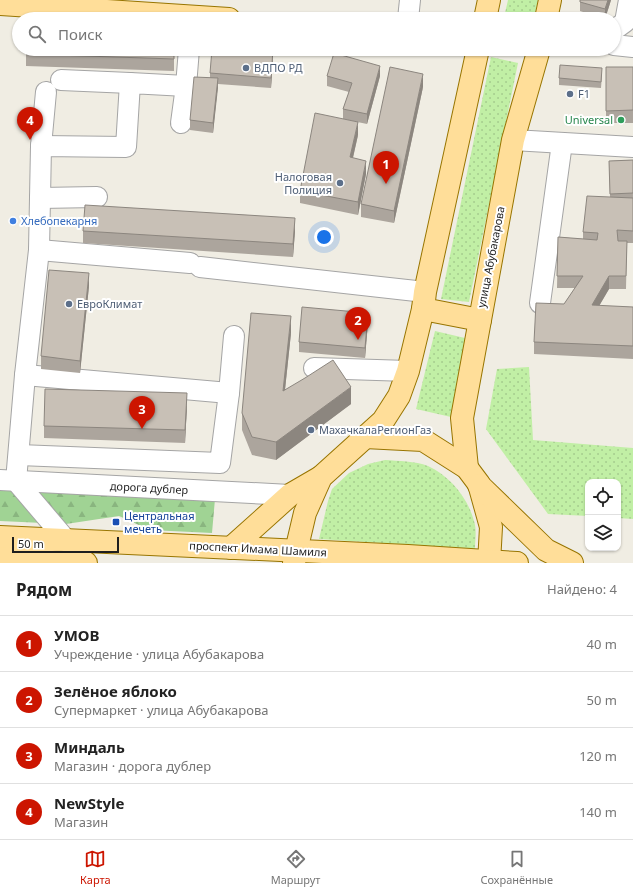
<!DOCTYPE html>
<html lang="ru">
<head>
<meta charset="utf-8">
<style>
	:root { --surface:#fff; --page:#f6f6f6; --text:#222; --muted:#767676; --line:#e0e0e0; --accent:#cc1500 }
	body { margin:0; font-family:"Noto Sans",sans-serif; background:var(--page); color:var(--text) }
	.controls { position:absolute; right:12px; bottom:12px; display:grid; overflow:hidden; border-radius:8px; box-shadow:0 1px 3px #0004 }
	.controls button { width:36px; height:36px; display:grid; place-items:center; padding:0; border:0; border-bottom:1px solid var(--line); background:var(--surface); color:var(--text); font:20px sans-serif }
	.scale { position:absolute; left:12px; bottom:10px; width:107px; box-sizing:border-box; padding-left:4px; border:2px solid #1e1e1e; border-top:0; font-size:11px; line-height:14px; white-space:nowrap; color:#1e1e1e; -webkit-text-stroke:3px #fff; paint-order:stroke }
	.you { position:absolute; left:324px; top:237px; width:14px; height:14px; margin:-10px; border:3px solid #fff; border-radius:50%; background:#1a73e8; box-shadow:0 0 0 6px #1a73e833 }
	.badge { display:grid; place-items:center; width:26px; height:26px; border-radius:50%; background:var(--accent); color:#fff; font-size:13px; font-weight:700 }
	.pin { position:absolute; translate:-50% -33px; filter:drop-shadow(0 1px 2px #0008) }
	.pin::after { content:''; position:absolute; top:21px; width:14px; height:12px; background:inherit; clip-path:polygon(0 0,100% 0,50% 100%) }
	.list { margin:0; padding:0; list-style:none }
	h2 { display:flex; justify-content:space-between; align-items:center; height:52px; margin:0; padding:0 16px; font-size:17px }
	h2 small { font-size:13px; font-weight:400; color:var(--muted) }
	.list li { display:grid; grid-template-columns:26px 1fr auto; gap:12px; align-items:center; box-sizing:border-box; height:56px; padding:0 16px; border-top:1px solid var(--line) }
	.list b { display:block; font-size:15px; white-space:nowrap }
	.list p { margin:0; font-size:13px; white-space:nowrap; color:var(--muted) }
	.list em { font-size:13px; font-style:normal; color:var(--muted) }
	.icon { flex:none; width:22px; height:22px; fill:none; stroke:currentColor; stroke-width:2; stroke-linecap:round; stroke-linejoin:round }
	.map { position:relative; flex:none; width:633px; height:563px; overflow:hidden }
	.search { position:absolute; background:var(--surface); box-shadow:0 1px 3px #0004; left:12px; right:12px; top:12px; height:44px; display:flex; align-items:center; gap:10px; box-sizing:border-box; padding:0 14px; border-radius:22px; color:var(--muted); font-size:15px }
	.sheet { height:276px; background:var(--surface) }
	nav { display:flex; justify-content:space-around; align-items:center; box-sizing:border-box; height:56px; border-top:1px solid var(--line); background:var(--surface); font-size:11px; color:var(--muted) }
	nav a { display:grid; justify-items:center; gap:2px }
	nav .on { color:var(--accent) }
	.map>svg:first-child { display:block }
	.grass { fill:url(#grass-dots) }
	.forest { fill:url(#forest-firs) }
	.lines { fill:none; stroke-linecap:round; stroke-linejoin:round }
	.minor-casing { stroke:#a5a5a5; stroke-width:22 }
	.major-casing { stroke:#987500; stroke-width:24 }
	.minor { stroke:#fff; stroke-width:20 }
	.major { stroke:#ffde99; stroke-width:22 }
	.wall { fill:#aca59d }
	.shaded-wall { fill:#8c867f }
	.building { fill:#c8c0b6; stroke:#8c867f }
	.service-dot { fill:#5c6f8a; stroke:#fff; stroke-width:1.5 }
	.leisure-dot { fill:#2e9e5b; stroke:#fff; stroke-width:1.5 }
	.shop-dot { fill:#3f7fe0; stroke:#fff; stroke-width:1.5 }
	.transit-dot { fill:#1a4fb4; stroke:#fff; stroke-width:1.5 }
	.labels { text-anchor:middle; stroke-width:4; stroke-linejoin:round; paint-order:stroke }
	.service-label { font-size:11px; fill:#4e5e75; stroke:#fff; text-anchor:start }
	.leisure-label { font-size:11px; fill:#27864d; stroke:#fff; text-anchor:end }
	.shop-label { font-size:11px; fill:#366cbe; stroke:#fff; text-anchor:start }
	.street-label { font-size:11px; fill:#1e1e1e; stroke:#fff }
	.transit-label { font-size:11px; fill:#164399; stroke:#fff; text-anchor:start }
</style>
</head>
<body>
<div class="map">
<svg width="633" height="563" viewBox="0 0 633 563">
	<defs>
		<pattern id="grass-dots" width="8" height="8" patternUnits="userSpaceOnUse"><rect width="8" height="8" fill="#c1efa5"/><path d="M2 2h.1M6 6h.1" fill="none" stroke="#a5cc8e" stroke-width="1.8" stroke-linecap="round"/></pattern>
		<pattern id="forest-firs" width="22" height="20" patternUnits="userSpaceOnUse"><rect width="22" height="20" fill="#a0d394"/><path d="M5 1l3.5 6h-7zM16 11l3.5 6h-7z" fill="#89b57f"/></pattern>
	</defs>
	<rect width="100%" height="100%" fill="#f0ede3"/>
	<g class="grass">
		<path d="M508,0h30l-4,19 -29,-6z"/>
		<path d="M491,57l27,6 -49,239 -28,-3z"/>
		<path d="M435,331l30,7 -14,79 -35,-8z"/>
		<path d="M529,367l4,73 100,8v71l-15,-1v-36h-30v34l-40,-2 -62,-85 11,-60z"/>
		<path d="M385,460c13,1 30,1 43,6 22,10 40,32 46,55 3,9 1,19 1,28l-156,-10 9,-38 4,-12 17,-16 19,-9z"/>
	</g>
	<g class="forest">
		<path d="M0,489h14l29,34 -43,-2z"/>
		<path d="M37,490l178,9 -3,34 -62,-3 -31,-14 -53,8z"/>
	</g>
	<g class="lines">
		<g class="minor-casing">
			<g id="minor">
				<path d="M408,19l2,-19"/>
				<path d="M614,30l11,-8 4,-22"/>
				<path d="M614,45l19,2"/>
				<path d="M61,80l69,3"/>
				<path d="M181,123l5,-37 3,-37"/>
				<path d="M513,140l120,7"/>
				<path d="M41,146l5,-54"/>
				<path d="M40,198l57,-1"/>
				<path d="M39,250l151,13"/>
				<path d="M200,267l225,25"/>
				<path d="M540,303l22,-160"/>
				<path d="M314,368l94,3"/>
				<path d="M25,375l204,18 5,-57"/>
				<path d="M19,455l201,8 9,-70"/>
				<path d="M0,480l290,15"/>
				<path d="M67,541l-51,-60 9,-106 14,-125 2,-104 85,1 4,-64 56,3"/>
			</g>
		</g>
		<g class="major-casing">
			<g id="major">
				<path d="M0,4l229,15"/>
				<path d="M485,19l4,-19"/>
				<path d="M546,19l4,-19"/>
				<path d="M423,309l57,11"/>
				<path d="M365,437l58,3 44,28 12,16 12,43 -2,36"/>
				<path d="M467,468l-5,-50 51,-278 26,-91"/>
				<path d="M479,485l67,65 26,13"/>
				<path d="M0,537l408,19 109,7"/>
				<path d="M231,548l59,-53 31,-18"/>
				<path d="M0,558l86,5"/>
				<path d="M294,563l2,-12 9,-38 16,-36 62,-56 16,-25 9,-25 15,-62 2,-17 53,-243"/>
			</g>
		</g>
		<use href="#minor" class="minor"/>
		<use href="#major" class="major"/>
	</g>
	<g class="wall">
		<path d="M580,0h31l-6,19 -25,-8z"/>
		<path d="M26,49h148v22l-148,-5z"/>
		<path d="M273,59l-2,29 -53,-4 -5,49 -23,-3v-10l20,-42v-5z"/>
		<rect x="606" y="67" width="27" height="56"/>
		<path d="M602,75l-1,13 -42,-3v-7z"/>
		<path d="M327,76h53l-13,48 -24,-5v-10l6,-17 -22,-6z"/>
		<path d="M423,87l-29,136 -33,-6v-13z"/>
		<path d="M358,135l-5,23 13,16 -8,41 -58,-12v-12z"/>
		<path d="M633,160v83h-6l-1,46h-17l-10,17 34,1v52l-99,-5v-12l30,-38 11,-16h-18l1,-51 25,2v-7l27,-35 -1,-36z"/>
		<path d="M83,231h212l-2,26 -210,-14z"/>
		<path d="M89,286l-9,87 -39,-4v-13z"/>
		<path d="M368,322l-3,36 -66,-6v-10z"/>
		<path d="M291,333l-6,57 66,14 -75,56 -24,-5 -10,-25v-17z"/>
		<path d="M187,406l-2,37 -141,-5v-12z"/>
	</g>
	<g class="shaded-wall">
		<path d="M608,0h3l-6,19v-10z"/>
		<path d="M273,49v10l-2,29v-10z"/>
		<path d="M380,66v10l-13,48v-10z"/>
		<path d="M423,74v13l-29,136v-12z"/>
		<path d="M218,78v10l-5,45v-10z"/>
		<path d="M358,122v13l-8,35v-13z"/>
		<path d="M366,161v13l-8,41v-13z"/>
		<path d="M295,218v13l-2,26v-13z"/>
		<path d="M89,273v13l-9,87v-12z"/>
		<path d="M609,276v13l-17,29v-13z"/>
		<path d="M368,313v9l-3,36v-10z"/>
		<path d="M291,316v17l-8,75v-17z"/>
		<path d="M351,387v17l-75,56v-18z"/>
		<path d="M187,393v13l-2,37v-13z"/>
	</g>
	<g class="building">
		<path d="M580,0h28l-3,9 -25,-7z"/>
		<path d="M26,49h148v10l-148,-5z"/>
		<path d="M212,49h61l-2,29 -61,-5z"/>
		<path d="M334,53l46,13 -13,48 -24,-5 9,-26 -25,-7z"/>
		<path d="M560,65l42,3 -1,14 -42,-4z"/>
		<path d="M390,67l33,7 -29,137 -33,-7z"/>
		<path d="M606,67h27v43l-27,1z"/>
		<path d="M194,77l24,1 -5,45 -23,-3z"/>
		<path d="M315,113l43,9 -8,35 16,4 -8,41 -58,-11z"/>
		<path d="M633,160v33l-23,1 -1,-33z"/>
		<path d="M587,196l46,2v33l-16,-1 1,11h9l-1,35h-17l-17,29 41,2v39l-99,-4 2,-39 28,1 19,-28h-26l1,-39 39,3 1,-7 -15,-1z"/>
		<path d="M85,205l210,13 -2,26 -210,-13z"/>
		<path d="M49,270l40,3 -9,88 -39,-5z"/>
		<path d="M302,307l66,6 -3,35 -66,-6z"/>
		<path d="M251,313l40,3 -8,75 22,-13 28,-18 18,27 -75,55 -24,-5 -10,-24z"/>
		<path d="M45,389l142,4 -2,37 -141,-4z"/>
	</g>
	<g class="service-dot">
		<circle cx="246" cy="68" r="4"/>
		<circle cx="570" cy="94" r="4"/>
		<circle cx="340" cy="183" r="4"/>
		<circle cx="69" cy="304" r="4"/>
		<circle cx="311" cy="430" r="4"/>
	</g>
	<circle class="leisure-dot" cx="621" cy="120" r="4"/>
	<circle class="shop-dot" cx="13" cy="221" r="4"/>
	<rect class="transit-dot" x="112" y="518" width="8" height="8" rx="2"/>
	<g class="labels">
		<g class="service-label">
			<text x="254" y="72">ВДПО РД</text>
			<text x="578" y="98">F1</text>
			<text x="332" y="181" text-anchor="end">Налоговая<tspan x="332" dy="13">Полиция</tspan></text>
			<text x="77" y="308">ЕвроКлимат</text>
			<text x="319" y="434">МахачкалаРегионГаз</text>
		</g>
		<g class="leisure-label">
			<text x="613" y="124">Universal</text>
		</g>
		<g class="shop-label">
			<text x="21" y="225">Хлебопекарня</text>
		</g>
		<g class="street-label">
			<text transform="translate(491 257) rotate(-79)" y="4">улица Абубакарова</text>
			<text transform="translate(149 488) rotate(3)" y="4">дорога дублер</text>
			<text transform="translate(258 549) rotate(3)" y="4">проспект Имама Шамиля</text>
		</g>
		<g class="transit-label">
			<text x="124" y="520">Центральная<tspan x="124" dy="13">мечеть</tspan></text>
		</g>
	</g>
</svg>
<div class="controls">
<button><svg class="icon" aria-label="locate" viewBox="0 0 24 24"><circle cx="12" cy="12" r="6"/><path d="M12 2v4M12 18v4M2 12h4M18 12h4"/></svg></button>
<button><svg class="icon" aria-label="layers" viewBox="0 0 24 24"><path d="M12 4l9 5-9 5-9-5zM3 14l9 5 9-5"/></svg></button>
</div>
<div class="scale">50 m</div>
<div class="you"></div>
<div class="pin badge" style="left:386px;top:184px">1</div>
<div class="pin badge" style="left:358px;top:340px">2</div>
<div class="pin badge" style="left:142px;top:429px">3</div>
<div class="pin badge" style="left:30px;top:140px">4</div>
<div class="search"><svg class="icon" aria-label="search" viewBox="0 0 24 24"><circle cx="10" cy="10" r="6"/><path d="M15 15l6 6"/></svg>Поиск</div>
</div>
<section class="sheet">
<h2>Рядом<small>Найдено: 4</small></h2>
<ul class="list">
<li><span class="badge">1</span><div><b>УМОВ</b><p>Учреждение · улица Абубакарова</p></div><em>40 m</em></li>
<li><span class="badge">2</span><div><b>Зелёное яблоко</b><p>Супермаркет · улица Абубакарова</p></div><em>50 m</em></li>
<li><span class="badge">3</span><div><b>Миндаль</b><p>Магазин · дорога дублер</p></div><em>120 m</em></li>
<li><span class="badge">4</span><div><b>NewStyle</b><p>Магазин</p></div><em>140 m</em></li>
</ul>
</section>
<nav>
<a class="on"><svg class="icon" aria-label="map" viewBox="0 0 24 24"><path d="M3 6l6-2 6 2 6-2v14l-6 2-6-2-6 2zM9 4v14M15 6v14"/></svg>Карта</a>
<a><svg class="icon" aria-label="directions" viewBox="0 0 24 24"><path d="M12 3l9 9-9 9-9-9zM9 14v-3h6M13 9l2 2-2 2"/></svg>Маршрут</a>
<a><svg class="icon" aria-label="saved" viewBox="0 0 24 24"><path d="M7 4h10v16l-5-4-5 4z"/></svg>Сохранённые</a>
</nav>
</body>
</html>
